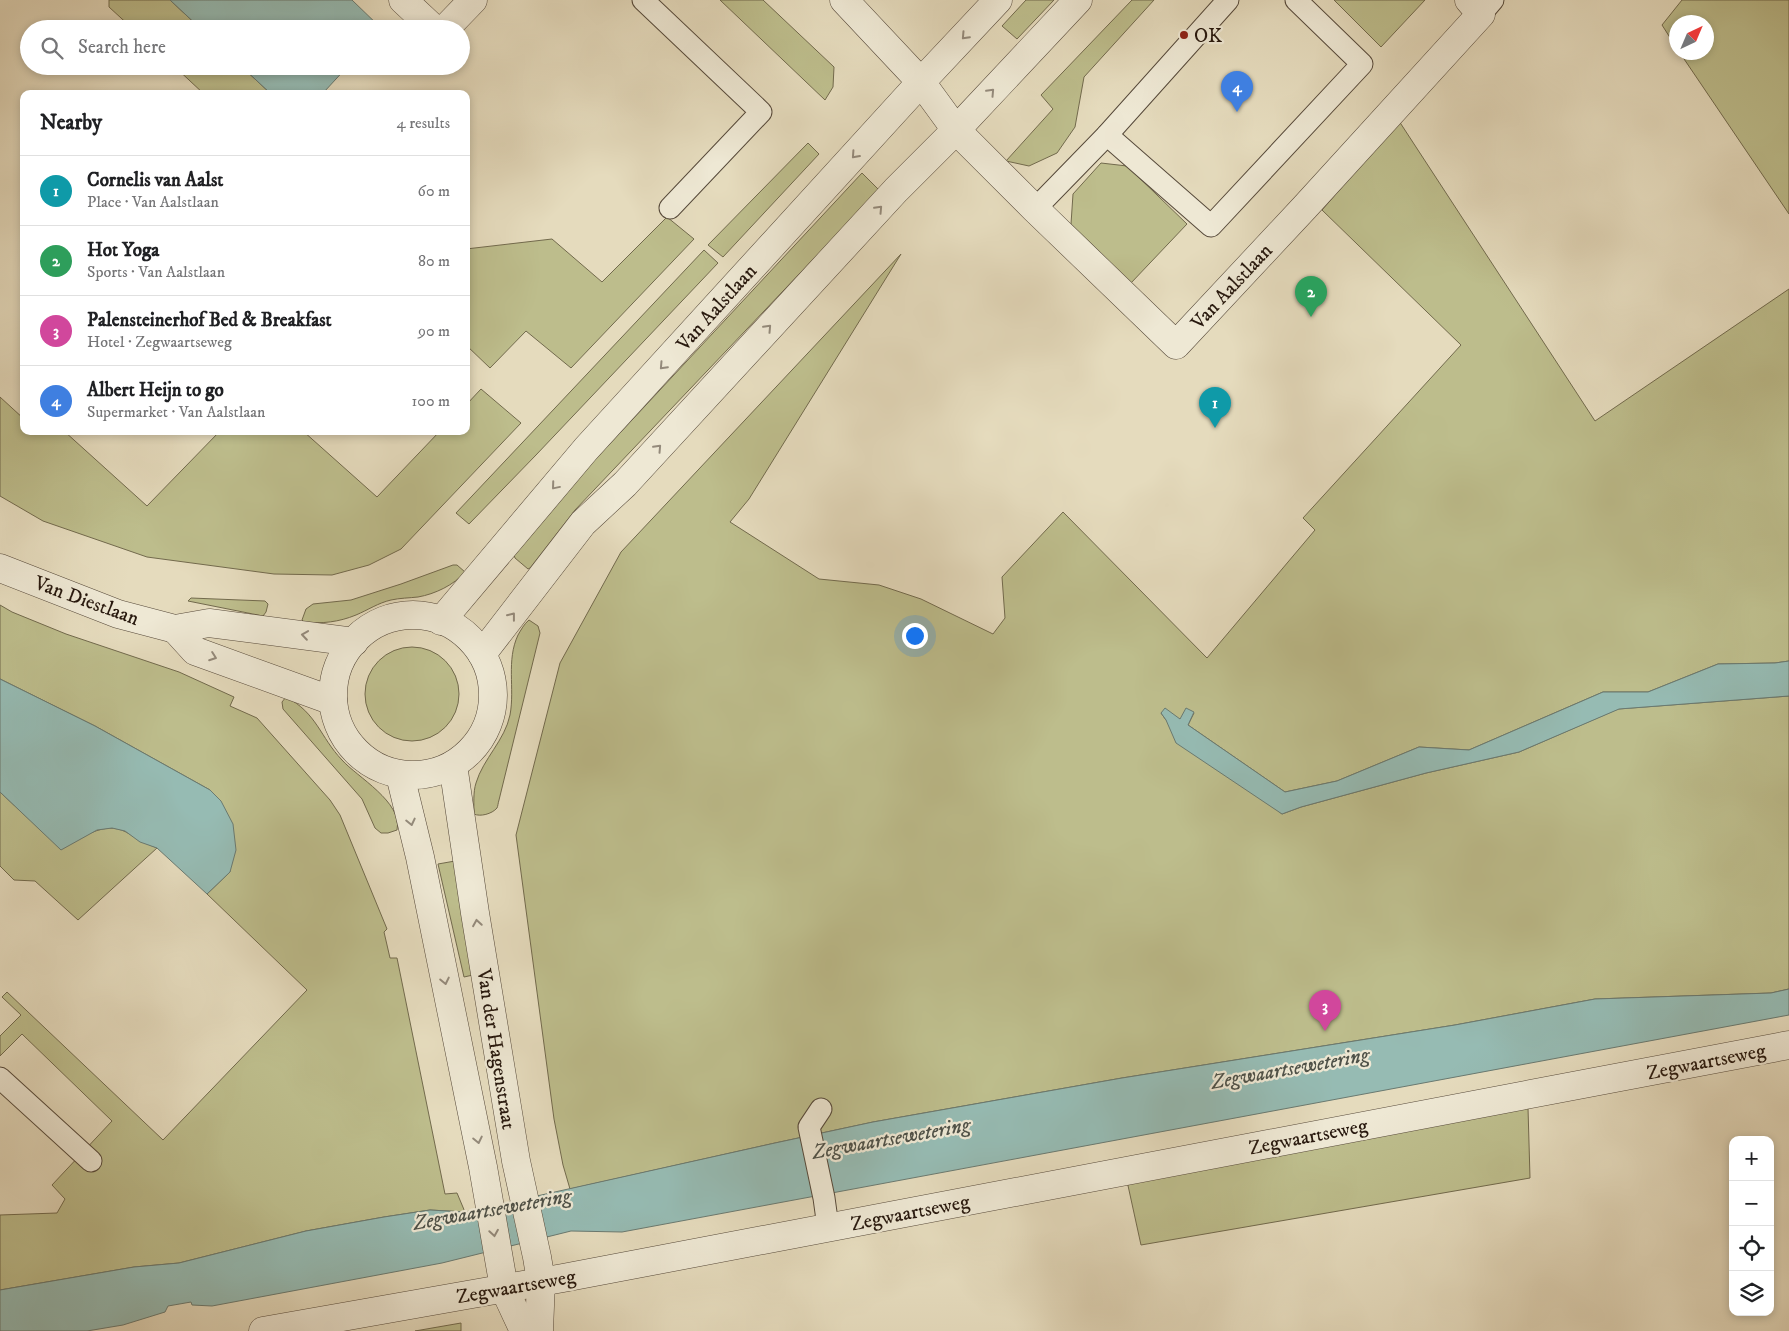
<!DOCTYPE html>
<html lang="en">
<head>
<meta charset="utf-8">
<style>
	:root { --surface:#fff; --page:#f2f2f2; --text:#202124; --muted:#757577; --line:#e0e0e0; --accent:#0b8043 }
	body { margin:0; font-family:"IM FELL DW Pica",serif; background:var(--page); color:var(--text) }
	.controls { position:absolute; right:15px; bottom:15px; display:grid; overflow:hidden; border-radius:10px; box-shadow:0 2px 8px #0003 }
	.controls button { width:45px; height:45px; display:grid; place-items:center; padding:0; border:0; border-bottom:1px solid var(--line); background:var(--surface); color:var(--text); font:25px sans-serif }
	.compass { position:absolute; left:1669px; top:15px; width:45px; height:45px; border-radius:50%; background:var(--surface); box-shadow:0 2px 8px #0003; rotate:44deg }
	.you { position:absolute; left:914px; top:635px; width:18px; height:18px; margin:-12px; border:4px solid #fff; border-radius:50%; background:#1a73e8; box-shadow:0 0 0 8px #1a73e833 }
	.badge { display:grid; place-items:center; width:32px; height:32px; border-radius:50%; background:var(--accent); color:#fff; font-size:16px; font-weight:700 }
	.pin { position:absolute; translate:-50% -41px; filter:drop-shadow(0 1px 2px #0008) }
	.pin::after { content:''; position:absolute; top:26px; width:18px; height:15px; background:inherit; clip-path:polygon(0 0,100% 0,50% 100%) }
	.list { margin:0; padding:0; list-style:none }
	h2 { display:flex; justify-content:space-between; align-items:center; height:65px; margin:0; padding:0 20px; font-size:21px }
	h2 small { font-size:16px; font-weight:400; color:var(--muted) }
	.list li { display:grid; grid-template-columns:32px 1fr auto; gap:15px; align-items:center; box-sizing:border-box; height:70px; padding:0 20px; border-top:1px solid var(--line) }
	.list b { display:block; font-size:19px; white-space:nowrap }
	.list p { margin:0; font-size:16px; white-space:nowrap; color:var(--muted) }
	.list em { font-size:16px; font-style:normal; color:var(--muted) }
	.icon { flex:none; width:28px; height:28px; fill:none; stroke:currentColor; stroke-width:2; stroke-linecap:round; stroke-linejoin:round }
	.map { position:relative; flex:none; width:1789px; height:1331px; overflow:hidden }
	.search { position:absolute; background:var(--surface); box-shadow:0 2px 8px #0003; left:20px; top:20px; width:450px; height:55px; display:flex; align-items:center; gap:12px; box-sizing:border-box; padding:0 18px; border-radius:28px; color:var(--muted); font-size:19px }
	.panel { position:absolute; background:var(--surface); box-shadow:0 2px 8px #0003; left:20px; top:90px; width:450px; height:345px; border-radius:10px }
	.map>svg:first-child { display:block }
	.green { fill:#bdbd8c; stroke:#726a4d }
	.water { fill:#96bbb3; stroke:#6a7a71 }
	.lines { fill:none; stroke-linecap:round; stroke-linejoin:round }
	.service-casing { stroke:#56493a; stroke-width:23 }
	.minor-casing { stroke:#56493a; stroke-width:29 }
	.tertiary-casing { stroke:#56493a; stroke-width:29 }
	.service { stroke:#eee8d4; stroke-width:21 }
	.minor { stroke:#eee8d4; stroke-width:28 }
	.tertiary { stroke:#eee8d4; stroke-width:28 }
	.oneway { stroke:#948a7b }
	.poi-dot { fill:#8f2418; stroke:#eee8d4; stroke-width:2 }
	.labels { text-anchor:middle; stroke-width:4.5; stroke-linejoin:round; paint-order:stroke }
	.poi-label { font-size:20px; fill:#27180e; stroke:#eee8d4; text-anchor:start }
	.street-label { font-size:20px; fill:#27180e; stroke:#eee8d4 }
	.water-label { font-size:21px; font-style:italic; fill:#4e5148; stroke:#eee8d4 }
</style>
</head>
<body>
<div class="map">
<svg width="1789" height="1331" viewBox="0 0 1789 1331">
	<rect width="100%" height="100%" fill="#e5dbbd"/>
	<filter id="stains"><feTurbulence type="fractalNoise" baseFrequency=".004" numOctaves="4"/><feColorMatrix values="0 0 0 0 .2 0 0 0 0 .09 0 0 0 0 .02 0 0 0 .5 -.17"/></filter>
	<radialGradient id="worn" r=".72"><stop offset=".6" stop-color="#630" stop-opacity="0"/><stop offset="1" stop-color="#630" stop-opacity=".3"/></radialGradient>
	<g class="green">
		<path d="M109,0h61l31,29h-68l-24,-22z"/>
		<path d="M720,0h43l71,67 -1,20 -8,13z"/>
		<path d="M1026,0h28l-37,39 -15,-13z"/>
		<path d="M1132,0h22l-70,77 -9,50 -18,26 -28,13 -23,-5 47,-52 -12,-14z"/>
		<path d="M1334,0h91l-44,47z"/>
		<path d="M1682,0h107v214l-109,-161 26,-1v-30h-30v25l-14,-22z"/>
		<path d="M174,66h67l29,27 54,-1 2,2h-122z"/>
		<path d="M1399,121l196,300 194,-132v372l-14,2 -57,1 -70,28h-45l-134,58 -50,-3 -82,34 -52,11 -97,-67 6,-12 -14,6 -19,-6 5,7 116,94 19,-7 125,-34 93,-21 99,-43 171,-13v293l-18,4 -176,6 -140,26 -333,53 -249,44 -98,21 -205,46 -7,-24 -9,-46 -38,-284 44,-172 61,-111 280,-298 -152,245 -19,23 89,57 60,6 42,14 72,35 12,-16 -3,-41 61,-65 144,146 108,-128 -12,-12 158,-173 -139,-135z"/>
		<path d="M808,143l11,11 -96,103 -15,-12z"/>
		<path d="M1101,163l26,3 60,58 -56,59 -60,-59 2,-30z"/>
		<path d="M862,173l17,17 -304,320 -45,58 -2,1 -13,-11 -1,-3 64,-77z"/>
		<path d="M667,217l27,22 -123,129 -45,-37 -36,37 -24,-23v-96l86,-10 50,43z"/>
		<path d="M704,250l14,13 -182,192 -67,69 -13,-11z"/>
		<path d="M481,389l40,34 -120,126 -32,16 -37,10 -58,-1 -127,-17 -104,-36 -43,-25v-99l24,22v12h40l83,75 73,-75h22l3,3 58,-3 74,66 63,-66h26v-26z"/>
		<path d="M453,565h4l8,7c-11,13 -30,22 -47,25 -9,1 -18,1 -27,3 -13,3 -23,10 -35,15 -17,7 -34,9 -52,7l-2,-2 4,-11 7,-5 38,-4 50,-16z"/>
		<path d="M191,598l74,3 3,3 -2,8 -3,4 -75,-15z"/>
		<path d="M0,605l12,7 54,22 113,38 55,25 -4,9 27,12 73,82 10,15 47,114 -3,3 6,26h7l48,236 12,-1 8,19 -35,-2 -46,7 -78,14 -127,32 -45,4 -134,23v-75l57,-2 8,-14 -13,-14 60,-64 -90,-87 -22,22v-20l21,-21 -19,-18 5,-5 156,148 144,-150 -100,-96 23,-22 -20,-82 -115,-64 -95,-47z"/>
		<path d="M529,620l9,6 2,7 -41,167c-1,3 -1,6 -2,8 -5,6 -17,9 -23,6 0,-10 -1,-22 2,-31 7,-24 29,-43 34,-68 5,-27 -4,-54 8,-80 3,-5 6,-11 11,-15z"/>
		<circle cx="412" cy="694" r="47"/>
		<path d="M286,697c31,16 34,40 56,63 15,17 61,42 55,70l-9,3h-7l-6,-5 -13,-29 -79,-90 -1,-7z"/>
		<path d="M0,792l61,57c19,-10 43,-29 65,-17 11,6 20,12 31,16l-79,72 -43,-39 -21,-1 -14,-14z"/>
		<path d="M455,861l18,114 -9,2 -26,-113z"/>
		<path d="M1528,1108l2,70 -389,67 -14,-64z"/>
		<path d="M461,1323v8h-46z"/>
	</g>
	<g class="water">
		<path d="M170,0h182l30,29h-181z"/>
		<path d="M241,66h107l-24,26 -54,1z"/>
		<path d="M1789,661v35l-170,13 -100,43 -93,21 -125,34 -19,7 -106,-71 -10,-23 -5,-7 4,-5 15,11 6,-11 8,4 -6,13 97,67 52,-11 82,-34 50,3 134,-58h45l70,-28 57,-1z"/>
		<path d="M0,679l95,47 115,64 11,11 12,23 3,26 -6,22 -23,22 -50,-46 -17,-6 -15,-11 -13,-3 -15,2 -36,20 -61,-58z"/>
		<path d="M1789,989v26l-1167,217 -51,-1 -129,32 -230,43 -20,-1 -1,-3 -23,4 -3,6 -42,13 -36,6h-87v-41l134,-23 45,-4 127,-32 78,-14 46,-7 35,2 310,-69 98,-21 249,-44 333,-53 140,-26 176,-6z"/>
	</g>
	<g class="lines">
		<g class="service-casing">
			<g id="service">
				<path d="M643,0l118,112 -91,96"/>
				<path d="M1481,14l12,-14"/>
				<path d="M1107,135l104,91 151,-162 -66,-64"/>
				<path d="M1035,209l72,-74 121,-135"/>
				<path d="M0,1078l91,83"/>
				<path d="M821,1109l-12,18 15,71 4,29"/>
			</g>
		</g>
		<g class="minor-casing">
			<g id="minor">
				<path d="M403,0l31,29"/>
				<path d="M844,0l77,82 35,48 79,79 141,136 129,-138 176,-193 -12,-14"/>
				<path d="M445,29l28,-29"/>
				<path d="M263,1331l300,-53 1226,-233"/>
			</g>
		</g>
		<g class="tertiary-casing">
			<g id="tertiary">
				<path d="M0,568l118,46 57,15 34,-6 145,19"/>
				<circle cx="413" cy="695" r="80"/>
				<path d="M441,621l145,-172 335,-367 77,-82"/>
				<path d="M175,629l20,22 138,50"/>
				<path d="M482,654l101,-131 42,-39 271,-294 60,-60 122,-130"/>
				<path d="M453,765l22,148 41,248 21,96 4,24 -2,50"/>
				<path d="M400,775l20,82 63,310 21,121 20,43"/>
			</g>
		</g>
		<use href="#service" class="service"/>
		<use href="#minor" class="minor"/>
		<use href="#tertiary" class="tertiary"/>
	</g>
	<defs><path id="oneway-chevron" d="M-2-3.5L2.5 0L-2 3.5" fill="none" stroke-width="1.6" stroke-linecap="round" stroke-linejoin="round" transform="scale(1.25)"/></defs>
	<g class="oneway">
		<use href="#oneway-chevron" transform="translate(965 36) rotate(133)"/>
		<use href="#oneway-chevron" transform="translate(991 92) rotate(-47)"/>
		<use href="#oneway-chevron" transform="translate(855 155) rotate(132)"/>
		<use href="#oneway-chevron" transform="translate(879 209) rotate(-47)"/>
		<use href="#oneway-chevron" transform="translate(768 328) rotate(-47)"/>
		<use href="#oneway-chevron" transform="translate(663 366) rotate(133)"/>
		<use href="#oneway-chevron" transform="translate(658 448) rotate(-47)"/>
		<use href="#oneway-chevron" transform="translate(555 486) rotate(130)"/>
		<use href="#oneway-chevron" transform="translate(512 616) rotate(-52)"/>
		<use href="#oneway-chevron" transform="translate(305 635) rotate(-172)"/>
		<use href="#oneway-chevron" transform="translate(213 657) rotate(20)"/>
		<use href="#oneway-chevron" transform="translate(411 822) rotate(77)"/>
		<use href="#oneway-chevron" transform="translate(477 923) rotate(-99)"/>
		<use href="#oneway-chevron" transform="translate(445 981) rotate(78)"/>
		<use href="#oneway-chevron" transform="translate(478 1140) rotate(78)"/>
		<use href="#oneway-chevron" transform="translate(494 1233) rotate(81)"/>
	</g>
	<circle class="poi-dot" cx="1184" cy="35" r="5"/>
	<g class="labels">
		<g class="poi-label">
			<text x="1194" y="42">OK</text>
		</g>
		<g class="street-label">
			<text transform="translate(1231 286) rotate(-47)" y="7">Van Aalstlaan</text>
			<text transform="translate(716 307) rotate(-48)" y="7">Van Aalstlaan</text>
			<text transform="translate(87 600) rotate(20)" y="7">Van Diestlaan</text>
			<text transform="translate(497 1049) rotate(81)" y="7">Van der Hagenstraat</text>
			<text transform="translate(1706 1061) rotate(-11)" y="7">Zegwaartseweg</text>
			<text transform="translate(1308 1136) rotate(-11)" y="7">Zegwaartseweg</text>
			<text transform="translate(910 1212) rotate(-11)" y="7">Zegwaartseweg</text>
			<text transform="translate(516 1286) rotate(-10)" y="7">Zegwaartseweg</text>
		</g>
		<g class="water-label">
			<text transform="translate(1290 1068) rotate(-10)" y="7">Zegwaartsewetering</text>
			<text transform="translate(891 1138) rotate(-10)" y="7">Zegwaartsewetering</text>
			<text transform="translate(492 1209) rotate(-10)" y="7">Zegwaartsewetering</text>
		</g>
	</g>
	<rect width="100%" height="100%" filter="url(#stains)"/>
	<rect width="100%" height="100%" fill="url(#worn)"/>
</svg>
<div class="controls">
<button>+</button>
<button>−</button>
<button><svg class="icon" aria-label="locate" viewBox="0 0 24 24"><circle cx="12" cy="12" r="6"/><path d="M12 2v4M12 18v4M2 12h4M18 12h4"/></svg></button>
<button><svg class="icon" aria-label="layers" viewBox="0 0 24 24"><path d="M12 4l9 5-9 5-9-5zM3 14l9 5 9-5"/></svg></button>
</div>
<svg class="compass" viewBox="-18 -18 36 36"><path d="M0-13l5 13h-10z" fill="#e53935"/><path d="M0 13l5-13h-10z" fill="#757577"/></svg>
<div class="you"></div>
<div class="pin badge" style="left:1215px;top:428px;background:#0f9aa8">1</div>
<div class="pin badge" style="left:1311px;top:317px;background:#2e9e5b">2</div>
<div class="pin badge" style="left:1325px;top:1031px;background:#d1479c">3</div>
<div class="pin badge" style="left:1237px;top:112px;background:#3f7fe0">4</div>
<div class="search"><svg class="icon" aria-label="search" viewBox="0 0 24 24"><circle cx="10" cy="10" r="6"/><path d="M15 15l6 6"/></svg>Search here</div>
<section class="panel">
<h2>Nearby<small>4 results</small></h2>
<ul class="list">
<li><span class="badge" style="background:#0f9aa8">1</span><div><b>Cornelis van Aalst</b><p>Place · Van Aalstlaan</p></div><em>60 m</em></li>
<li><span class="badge" style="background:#2e9e5b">2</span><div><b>Hot Yoga</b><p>Sports · Van Aalstlaan</p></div><em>80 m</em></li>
<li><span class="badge" style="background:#d1479c">3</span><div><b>Palensteinerhof Bed &amp; Breakfast</b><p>Hotel · Zegwaartseweg</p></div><em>90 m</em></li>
<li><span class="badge" style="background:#3f7fe0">4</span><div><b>Albert Heijn to go</b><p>Supermarket · Van Aalstlaan</p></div><em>100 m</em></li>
</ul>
</section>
</div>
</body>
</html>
